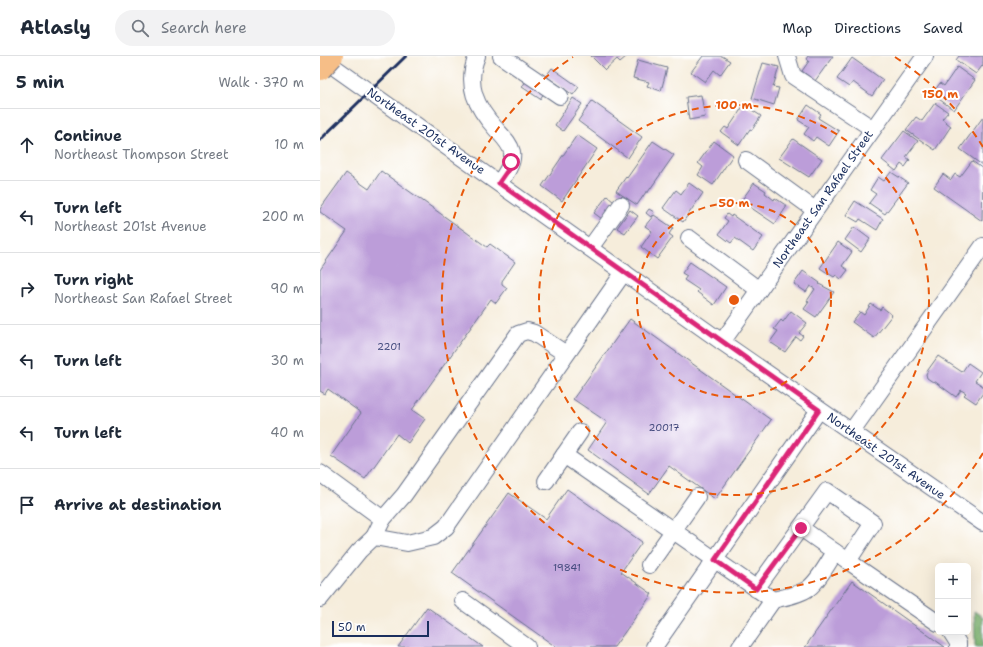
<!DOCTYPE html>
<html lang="en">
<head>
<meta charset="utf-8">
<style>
	:root { --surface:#fff; --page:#f2f2f3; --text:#1f2937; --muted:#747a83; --line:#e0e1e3 }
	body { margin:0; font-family:"Shantell Sans",sans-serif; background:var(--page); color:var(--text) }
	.controls { position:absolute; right:12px; bottom:12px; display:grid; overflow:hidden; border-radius:6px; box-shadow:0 4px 16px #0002 }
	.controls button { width:36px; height:36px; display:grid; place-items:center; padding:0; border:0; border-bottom:1px solid var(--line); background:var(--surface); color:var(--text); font:20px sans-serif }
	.scale { position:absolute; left:12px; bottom:10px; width:97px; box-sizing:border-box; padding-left:4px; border:2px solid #1b2f5e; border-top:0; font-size:11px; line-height:14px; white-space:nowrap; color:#1b2f5e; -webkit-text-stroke:3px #fff; paint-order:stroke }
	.stop { position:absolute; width:12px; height:12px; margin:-9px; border:3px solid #db2777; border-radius:50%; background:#fff }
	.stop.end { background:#db2777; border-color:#fff; box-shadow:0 1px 4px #0008 }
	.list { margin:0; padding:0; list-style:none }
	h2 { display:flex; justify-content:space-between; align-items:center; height:52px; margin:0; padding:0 16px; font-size:17px }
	h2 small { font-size:13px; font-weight:400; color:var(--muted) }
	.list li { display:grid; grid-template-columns:26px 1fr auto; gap:12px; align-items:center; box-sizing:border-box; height:72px; padding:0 16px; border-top:1px solid var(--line) }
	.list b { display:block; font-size:15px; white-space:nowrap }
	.list p { margin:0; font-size:13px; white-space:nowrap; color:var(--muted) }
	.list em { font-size:13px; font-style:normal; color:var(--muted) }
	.icon { flex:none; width:22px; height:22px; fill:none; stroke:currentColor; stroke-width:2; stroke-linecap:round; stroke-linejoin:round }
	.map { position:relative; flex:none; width:663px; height:591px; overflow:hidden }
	header { display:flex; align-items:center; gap:24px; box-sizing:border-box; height:56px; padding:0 20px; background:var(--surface); border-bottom:1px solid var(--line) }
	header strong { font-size:19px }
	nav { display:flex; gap:22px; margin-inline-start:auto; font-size:14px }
	.search { width:280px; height:36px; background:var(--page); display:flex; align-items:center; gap:10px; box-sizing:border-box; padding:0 14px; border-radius:22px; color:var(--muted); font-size:15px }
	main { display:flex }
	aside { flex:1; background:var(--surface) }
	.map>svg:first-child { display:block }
	.forest { fill:#7ab06d; stroke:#4a7066 }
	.building { fill:#bc9dd9 }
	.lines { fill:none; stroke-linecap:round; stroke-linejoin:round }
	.minor-casing { stroke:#68728a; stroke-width:18 }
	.minor { stroke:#fff; stroke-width:16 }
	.rail { stroke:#1b2f5e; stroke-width:3 }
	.highway-bridge-casing { stroke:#68728a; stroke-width:24; stroke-linecap:butt }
	.highway-bridge { stroke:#f6be87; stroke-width:22 }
	.route { stroke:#db2777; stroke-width:5 }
	.ring { fill:none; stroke:#e8590c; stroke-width:2; stroke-dasharray:7 5 }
	.labels { text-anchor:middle; stroke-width:4; stroke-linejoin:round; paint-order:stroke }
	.number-label { font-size:10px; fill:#434a7d }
	.street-label { font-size:12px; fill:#1b2f5e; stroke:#fff }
	.centre { fill:#e8590c; stroke:#fff; stroke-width:2 }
	.ring-label { font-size:12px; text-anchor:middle; font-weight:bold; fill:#e8590c; stroke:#fff; stroke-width:4; stroke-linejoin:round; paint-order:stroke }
</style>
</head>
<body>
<header>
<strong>Atlasly</strong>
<div class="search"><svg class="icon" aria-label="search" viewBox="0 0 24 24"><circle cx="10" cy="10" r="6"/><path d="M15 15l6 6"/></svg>Search here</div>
<nav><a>Map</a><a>Directions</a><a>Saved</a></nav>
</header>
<main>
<aside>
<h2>5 min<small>Walk · 370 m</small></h2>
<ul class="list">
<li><svg class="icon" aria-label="ahead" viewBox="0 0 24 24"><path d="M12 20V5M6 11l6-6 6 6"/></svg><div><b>Continue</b><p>Northeast Thompson Street</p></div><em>10 m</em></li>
<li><svg class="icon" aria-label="left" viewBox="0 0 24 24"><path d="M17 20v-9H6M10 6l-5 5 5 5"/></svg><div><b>Turn left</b><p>Northeast 201st Avenue</p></div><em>200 m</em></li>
<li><svg class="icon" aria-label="right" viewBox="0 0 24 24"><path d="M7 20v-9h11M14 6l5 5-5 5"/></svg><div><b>Turn right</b><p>Northeast San Rafael Street</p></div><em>90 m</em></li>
<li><svg class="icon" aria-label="left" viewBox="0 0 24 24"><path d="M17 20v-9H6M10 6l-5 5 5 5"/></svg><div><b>Turn left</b></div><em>30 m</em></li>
<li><svg class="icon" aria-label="left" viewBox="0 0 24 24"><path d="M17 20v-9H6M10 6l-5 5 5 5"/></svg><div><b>Turn left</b></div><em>40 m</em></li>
<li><svg class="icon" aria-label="arrive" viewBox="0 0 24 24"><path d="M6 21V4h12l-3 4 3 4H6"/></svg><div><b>Arrive at destination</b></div></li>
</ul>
</aside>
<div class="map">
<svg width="663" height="591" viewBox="0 0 663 591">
	<rect width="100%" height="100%" fill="#fff"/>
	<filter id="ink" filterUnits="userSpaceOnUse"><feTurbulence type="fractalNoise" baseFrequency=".025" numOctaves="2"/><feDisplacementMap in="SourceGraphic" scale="8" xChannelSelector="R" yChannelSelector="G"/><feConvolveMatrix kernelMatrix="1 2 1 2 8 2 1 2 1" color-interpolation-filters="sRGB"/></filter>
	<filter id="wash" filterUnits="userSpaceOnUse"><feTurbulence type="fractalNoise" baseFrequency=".012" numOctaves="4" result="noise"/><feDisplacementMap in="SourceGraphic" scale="16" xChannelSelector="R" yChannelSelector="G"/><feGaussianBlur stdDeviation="0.9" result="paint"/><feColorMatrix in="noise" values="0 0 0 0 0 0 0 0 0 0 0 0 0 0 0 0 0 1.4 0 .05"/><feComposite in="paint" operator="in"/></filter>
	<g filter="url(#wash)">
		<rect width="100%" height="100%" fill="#f6eddb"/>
		<path class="forest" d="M654,555l9,6v30h-8z"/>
		<g id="blocks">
			<g class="building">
				<path d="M271,0h36l-7,6 -3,-3 -12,11z"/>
				<path d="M383,0h19l8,5 -10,14 -6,-5 -9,12 -14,-10z"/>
				<path d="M488,0h25l-18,25 -13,-10 7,-10 -3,-2z"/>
				<path d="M639,0h24v11l-1,-1 -6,8 -20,-14z"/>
				<path d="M532,2l31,22 -11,16 -19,-14 -4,5 -12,-8z"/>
				<path d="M318,4l29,8 -6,23 -14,-5 2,-4 -16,-4z"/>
				<path d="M443,7l16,4 -6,20 6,1 -5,17 -22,-7z"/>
				<path d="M637,11l18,13 -21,30 -22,-16 8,-11 4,3z"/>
				<path d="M232,12l27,19 -6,8 -27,-19z"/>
				<path d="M208,22l18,12 -6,9 -18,-12z"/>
				<path d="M381,39l4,22 -16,3 -3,-23z"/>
				<path d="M253,42l9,6 -19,27 -8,-6z"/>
				<path d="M272,45l50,36 -14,21 -50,-37z"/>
				<path d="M615,47l13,9 -6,7 9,7 -16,24 -29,-20 10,-13 6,4z"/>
				<path d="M424,49l17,11 -9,14 -2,-1 -11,16 -18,-13 4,-5 3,2z"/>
				<path d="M488,49l13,9 -3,4 21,13 -10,15 -13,-9 -3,4 -9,-7 5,-7 -11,-7z"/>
				<path d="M663,61v46l-1,2 -22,-16z"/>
				<path d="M584,75l14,10 -12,16 4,3 -5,7 -4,-3 -5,7 -14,-11z"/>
				<path d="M257,79l20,14 -35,52 -20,-15z"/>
				<path d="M473,83l29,20 -13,18 -30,-19z"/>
				<path d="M333,85l21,14 -26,37h-2l-9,13 -21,-14 10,-14 1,1z"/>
				<path d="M394,85l19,14 -20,30 -15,-10 5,-8 -5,-4z"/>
				<path d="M652,105l11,8 -1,52 -48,-34 9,-13 8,6 4,-6 5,3z"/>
				<path d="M61,115l106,76 3,-3 25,18 -13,19v3l5,4 -11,15 -5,-4 -79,111 13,9 -17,24 -11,-9 -32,45 -34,-23 30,-43 -33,-24 -3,5 -5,-3v-121l27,-39 -27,-19v-3l26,-36 23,16z"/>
				<path d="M571,116l17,11 -23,31 -16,-11 7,-9 -6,-4 8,-13 6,4z"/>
				<path d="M369,127l14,10 -20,29 -20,-14 13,-18 5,4z"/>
				<path d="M434,127l12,8 -1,2 9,7 1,-2 12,8 -12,18 -34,-23z"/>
				<path d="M287,140l7,6 -12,17 -8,-6z"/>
				<path d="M535,145l28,18 -6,11 -17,-11 -2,3 -12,-7z"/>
				<path d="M329,153l5,3 -3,5 -5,-4z"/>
				<path d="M310,154l8,6 -13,17 -8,-5z"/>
				<path d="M407,158l4,3 1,-2 31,22 -10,14 -18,-13 -4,5 -12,-9 9,-13 -4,-3z"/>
				<path d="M334,159l19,13 -4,6 4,3 -16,22 -16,-12 11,-16 -7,-5z"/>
				<path d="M534,171l16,12 -9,13 -16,-12z"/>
				<path d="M518,186l14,10 -10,14 6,4 -7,9 -5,-4 -2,2 -14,-9z"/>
				<path d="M370,206l36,25 -12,18 -17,-13 2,-2 -15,-10 3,-4 -5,-3z"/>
				<path d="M483,215l17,12 -1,1 15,8 -18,25 -12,-8 5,-7 -2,-1 8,-12 -5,-3 -4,6 -12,-8z"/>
				<path d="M551,248l9,6 2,-3 10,8 -18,23 -22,-16 8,-10 4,3z"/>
				<path d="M471,255l16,12 -8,10 4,3 -3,4 -4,-3 -11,15 -15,-10 8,-11 -4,-2 7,-9 2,2z"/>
				<path d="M310,263l141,101 -56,79 -46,-33 -20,28 -61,-44 19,-28 -34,-23z"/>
				<path d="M618,300l24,16 6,-9 13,9 -6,9 8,5v7l-7,10 -12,-8 2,-2 -5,-3 -5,7 -22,-16 -1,1 -6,-4 -1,-4 2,-4z"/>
				<path d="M247,433l75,53 -21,30 31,22 -38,53h-58l-104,-74 57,-80 37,26z"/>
				<path d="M532,525l93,66h-140z"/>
				<path d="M107,551l56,40h-85z"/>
			</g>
		</g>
	</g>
	<g filter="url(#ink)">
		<use href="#blocks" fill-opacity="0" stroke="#68728a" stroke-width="1"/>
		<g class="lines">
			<g class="minor-casing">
				<g id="minor">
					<path d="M157,0c-12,29 -1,51 19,73 6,7 14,14 16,23 2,11 -7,23 -13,31"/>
					<path d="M181,0l59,40"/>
					<path d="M467,0l6,20 80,53"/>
					<path d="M0,1l402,285 261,181"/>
					<path d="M426,104l69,50"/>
					<path d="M369,182l70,52"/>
					<path d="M270,192l31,-43"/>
					<path d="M402,286l203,-286"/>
					<path d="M531,376l132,-186"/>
					<path d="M244,399l209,145 -33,47"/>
					<path d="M0,417l63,46"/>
					<path d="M226,425l34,-49"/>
					<path d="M54,481l9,-18 21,-24 114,-161 9,-3 7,2 32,21"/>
					<path d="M528,505l90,62"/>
					<path d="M329,509l48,-68"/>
					<path d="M436,533l71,-98 46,32 -25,38 -47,-33"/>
					<path d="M0,543l39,-48 15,-14 33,6 26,-6 13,-10 178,-255"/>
					<path d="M453,544c12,-3 26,-5 36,-12 10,-8 19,-25 26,-36"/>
					<path d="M143,545l64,46"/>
					<path d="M631,576l7,11v4"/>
					<path d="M334,591l165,-237"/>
				</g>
			</g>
			<use href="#minor" class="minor"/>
			<path class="rail" d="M0,84l86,-84"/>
			<g class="highway-bridge-casing">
				<path id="highway-bridge" d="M0,13l12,-13"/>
			</g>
			<use href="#highway-bridge" class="highway-bridge"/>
		</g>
	</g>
	<g class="lines" filter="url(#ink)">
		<path class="route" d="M191,106l-3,8 -9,13 320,227 -104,150 41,29 45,-61"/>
	</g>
	<g class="ring">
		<circle cx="414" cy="244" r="97"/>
		<circle cx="414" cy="244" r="195"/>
		<path d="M663 397A292 292 0 1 1 253 1M575 1A292 292 0 0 1 663 91"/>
	</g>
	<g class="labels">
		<g class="number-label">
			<text x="69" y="294">2201</text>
			<text x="344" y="375">20017</text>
			<text x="247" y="515">19841</text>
		</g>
		<g class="street-label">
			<text transform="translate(106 75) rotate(35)" y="4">Northeast 201st Avenue</text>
			<text transform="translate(503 143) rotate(-55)" y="4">Northeast San Rafael Street</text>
			<text transform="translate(566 400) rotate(35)" y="4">Northeast 201st Avenue</text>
		</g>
	</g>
	<circle cx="414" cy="244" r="6" class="centre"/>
	<g class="ring-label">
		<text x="620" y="42">150 m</text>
		<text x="414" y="53">100 m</text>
		<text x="414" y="151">50 m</text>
	</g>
</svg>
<div class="controls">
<button>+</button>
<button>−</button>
</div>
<div class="scale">50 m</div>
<div class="stop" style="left:191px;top:106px"></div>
<div class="stop end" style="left:481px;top:472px"></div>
</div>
</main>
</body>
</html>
